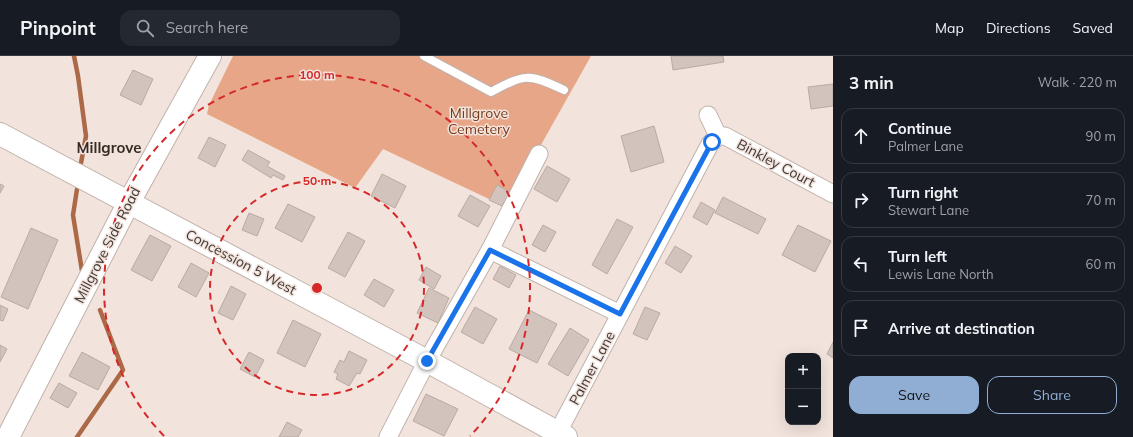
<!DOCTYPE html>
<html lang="en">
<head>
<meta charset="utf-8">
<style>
	:root { --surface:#171b24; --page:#242831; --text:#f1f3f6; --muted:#9ea1a6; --line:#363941; --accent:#90aed4 }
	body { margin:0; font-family:Mulish,sans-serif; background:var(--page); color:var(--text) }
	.controls { position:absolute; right:12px; bottom:12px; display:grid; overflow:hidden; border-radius:8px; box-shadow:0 4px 16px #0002 }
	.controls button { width:36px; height:36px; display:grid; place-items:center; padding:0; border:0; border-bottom:1px solid var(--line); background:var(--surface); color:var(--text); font:20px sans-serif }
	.stop { position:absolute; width:12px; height:12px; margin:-9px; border:3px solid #1a73e8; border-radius:50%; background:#fff }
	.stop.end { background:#1a73e8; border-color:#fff; box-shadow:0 1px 4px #0008 }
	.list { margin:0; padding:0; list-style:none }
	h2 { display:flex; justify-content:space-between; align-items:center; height:52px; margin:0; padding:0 16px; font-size:17px }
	h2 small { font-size:13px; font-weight:400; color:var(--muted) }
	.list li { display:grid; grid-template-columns:26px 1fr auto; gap:12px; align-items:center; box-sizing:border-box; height:56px; margin:0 8px 8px; padding:0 8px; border:1px solid var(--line); border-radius:12px }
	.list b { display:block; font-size:15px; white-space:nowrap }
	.list p { margin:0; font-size:13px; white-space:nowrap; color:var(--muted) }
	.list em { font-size:13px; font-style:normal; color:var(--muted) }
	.actions { display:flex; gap:8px; padding:12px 16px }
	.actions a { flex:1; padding:9px 0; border:1px solid var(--accent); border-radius:12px; text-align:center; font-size:14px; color:var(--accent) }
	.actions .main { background:var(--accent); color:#111 }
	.icon { flex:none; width:22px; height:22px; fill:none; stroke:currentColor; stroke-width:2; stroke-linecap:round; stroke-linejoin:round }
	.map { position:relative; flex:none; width:833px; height:381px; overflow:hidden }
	header { display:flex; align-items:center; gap:24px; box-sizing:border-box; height:56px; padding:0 20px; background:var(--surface); border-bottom:1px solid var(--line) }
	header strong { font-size:19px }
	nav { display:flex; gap:22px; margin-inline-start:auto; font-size:14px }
	.search { width:280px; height:36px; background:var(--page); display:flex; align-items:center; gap:10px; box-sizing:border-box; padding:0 14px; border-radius:12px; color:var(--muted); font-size:15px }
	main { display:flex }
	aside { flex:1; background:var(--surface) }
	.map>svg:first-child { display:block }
	.green { fill:#e7a687 }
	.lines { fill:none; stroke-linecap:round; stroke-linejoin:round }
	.stream { stroke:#ab6947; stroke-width:4.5 }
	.building { fill:#d2c4bd; stroke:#b9aba4 }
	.lane-casing { stroke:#c0b2ac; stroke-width:10 }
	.street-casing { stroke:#c0b2ac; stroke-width:19 }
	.secondary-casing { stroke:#c0b2ac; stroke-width:24 }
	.lane { stroke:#fff; stroke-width:8 }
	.street { stroke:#fff; stroke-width:17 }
	.secondary { stroke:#fff; stroke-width:22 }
	.route { stroke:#1a73e8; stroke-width:5 }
	.ring { fill:none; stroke:#d62828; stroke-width:2; stroke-dasharray:7 5 }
	.labels { text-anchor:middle; stroke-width:3; stroke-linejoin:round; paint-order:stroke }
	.park-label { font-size:14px; fill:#763a19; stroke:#f2e3dc }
	.street-label { font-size:14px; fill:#3f3937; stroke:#f2e3dc }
	.neighbourhood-label { font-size:15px; font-weight:bold; fill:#362b26; stroke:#f2e3dc }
	.centre { fill:#d62828; stroke:#f2e3dc; stroke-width:2 }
	.ring-label { font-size:12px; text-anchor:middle; font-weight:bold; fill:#d62828; stroke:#f2e3dc; stroke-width:3; stroke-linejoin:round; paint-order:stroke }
</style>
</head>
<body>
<header>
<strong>Pinpoint</strong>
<div class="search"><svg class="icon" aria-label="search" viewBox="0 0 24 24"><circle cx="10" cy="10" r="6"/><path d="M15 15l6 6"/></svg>Search here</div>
<nav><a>Map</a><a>Directions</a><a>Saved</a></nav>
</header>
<main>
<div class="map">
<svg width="833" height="381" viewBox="0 0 833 381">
	<rect width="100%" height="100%" fill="#f2e3dc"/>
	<path class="green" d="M233,0h358l-85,151 -123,-58 -28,39 -148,-74 2,-9z"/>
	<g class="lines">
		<g class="stream">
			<path d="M74,0l4,20 8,60 -5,27"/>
			<path d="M77,133l-4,26 9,56"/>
			<path d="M77,381l46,-67 -23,-60"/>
		</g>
	</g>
	<g class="building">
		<path d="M671,0h52l1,6 -51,8z"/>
		<path d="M133,14l20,9 -12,26 -21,-10z"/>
		<path d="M833,28v22l-22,3 -3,-22z"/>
		<path d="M654,70l10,36 -33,10 -10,-36z"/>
		<path d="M209,81l17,8 -11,22 -17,-9z"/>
		<path d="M248,94l22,12 -3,4 18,10 -2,4 -10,-5 -2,3 -29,-18z"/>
		<path d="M547,110l23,13 -13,23 -23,-13z"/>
		<path d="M382,118l24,12 -11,22 -24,-12z"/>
		<path d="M0,128l4,2 -4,7z"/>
		<path d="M497,129l13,7 -8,14 -13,-6z"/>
		<path d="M470,139l20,11 -12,21 -20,-11z"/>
		<path d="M723,141l43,22 -8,15 -43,-21z"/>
		<path d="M701,146l14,8 -8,15 -14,-8z"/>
		<path d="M288,148l27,13 -13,25 -27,-14z"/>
		<path d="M249,157l15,6 -7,17 -15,-6z"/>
		<path d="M617,163l16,8 -26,47 -15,-9z"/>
		<path d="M543,169l13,7 -11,20 -13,-7z"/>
		<path d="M798,169l33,16 -16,31 -33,-17z"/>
		<path d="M31,172l27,12 -30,69 -27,-12z"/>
		<path d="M348,176l17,9 -20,36 -17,-9z"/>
		<path d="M150,179l21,11 -19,35 -21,-11z"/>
		<path d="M675,190l17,10 -11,17 -16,-10z"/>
		<path d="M191,207l18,10 -13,24 -18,-10z"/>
		<path d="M500,210l16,9 -7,13 -16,-9z"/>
		<path d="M426,211l15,9 -7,13 -15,-9z"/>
		<path d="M374,223l20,11 -10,17 -20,-12z"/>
		<path d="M231,230l15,8 -13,26 -15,-7z"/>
		<path d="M429,232l20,10 -11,25 -21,-10z"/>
		<path d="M0,249l8,4 -5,12 -3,-1z"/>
		<path d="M475,251l22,12 -14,25 -22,-12z"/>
		<path d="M645,251l15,6 -13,27 -14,-6z"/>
		<path d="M529,254l28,14 -20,39 -28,-14z"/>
		<path d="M293,264l28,14 -16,33 -28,-14z"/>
		<path d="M570,272l19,12 -21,36 -20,-12z"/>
		<path d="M833,286v16l-6,-4z"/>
		<path d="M0,289l7,4 -7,13z"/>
		<path d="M349,295l18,9 -7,14 -3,-1 -8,13 -13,-7 2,-5 -4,-2 6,-12 4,2z"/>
		<path d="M82,296l28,15 -12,23 -29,-14z"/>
		<path d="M249,296l15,8 -9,17 -15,-8z"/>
		<path d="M59,327l18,10 -9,15 -18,-10z"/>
		<path d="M426,338l32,15 -14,27 -31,-15z"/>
		<path d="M287,366l15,8 -4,7h-19z"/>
	</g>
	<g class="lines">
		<g class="lane-casing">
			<path id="lane" d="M424,0l67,36c34,-18 37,-19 73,-2"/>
		</g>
		<g class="street-casing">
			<g id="street">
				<path d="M708,59l10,21"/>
				<path d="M718,80h7l108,58"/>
				<path d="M490,194l130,64"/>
				<path d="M558,376l152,-288 8,-8"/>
				<path d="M388,381l39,-76 63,-111 49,-96"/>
			</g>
		</g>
		<g class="secondary-casing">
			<g id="secondary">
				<path d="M0,78l427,227 139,76"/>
				<path d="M8,381l121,-235 81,-146"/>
			</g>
		</g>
		<use href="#lane" class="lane"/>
		<use href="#street" class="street"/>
		<use href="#secondary" class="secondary"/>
	</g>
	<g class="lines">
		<path class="route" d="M427,305l63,-111 130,64 92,-172"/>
	</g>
	<g class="ring">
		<circle cx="317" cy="232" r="107"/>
		<path d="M164 380A213 213 0 1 1 470 380"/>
	</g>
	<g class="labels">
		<g class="park-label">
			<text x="479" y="62">Millgrove<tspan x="479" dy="16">Cemetery</tspan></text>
		</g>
		<g class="street-label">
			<text transform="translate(776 107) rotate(28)" y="5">Binkley Court</text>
			<text transform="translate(107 189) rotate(-63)" y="5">Millgrove Side Road</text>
			<text transform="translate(241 206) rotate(28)" y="5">Concession 5 West</text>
			<text transform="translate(592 312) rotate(-62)" y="5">Palmer Lane</text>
		</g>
		<g class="neighbourhood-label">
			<text x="109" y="97">Millgrove</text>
		</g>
	</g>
	<circle cx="317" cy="232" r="6" class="centre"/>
	<g class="ring-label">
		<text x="317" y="23">100 m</text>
		<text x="317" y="129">50 m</text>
	</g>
</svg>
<div class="controls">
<button>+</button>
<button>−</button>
</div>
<div class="stop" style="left:712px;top:86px"></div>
<div class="stop end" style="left:427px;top:305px"></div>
</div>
<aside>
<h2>3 min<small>Walk · 220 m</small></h2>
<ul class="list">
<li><svg class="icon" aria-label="ahead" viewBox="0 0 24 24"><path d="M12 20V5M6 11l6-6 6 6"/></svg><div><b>Continue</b><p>Palmer Lane</p></div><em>90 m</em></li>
<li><svg class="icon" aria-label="right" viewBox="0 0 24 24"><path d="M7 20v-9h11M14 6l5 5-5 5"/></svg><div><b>Turn right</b><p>Stewart Lane</p></div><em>70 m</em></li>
<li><svg class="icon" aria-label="left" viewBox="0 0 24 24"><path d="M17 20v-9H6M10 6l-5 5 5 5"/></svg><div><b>Turn left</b><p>Lewis Lane North</p></div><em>60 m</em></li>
<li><svg class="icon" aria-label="arrive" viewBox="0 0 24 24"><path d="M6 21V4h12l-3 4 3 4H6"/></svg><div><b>Arrive at destination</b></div></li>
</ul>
<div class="actions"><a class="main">Save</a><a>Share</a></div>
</aside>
</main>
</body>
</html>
